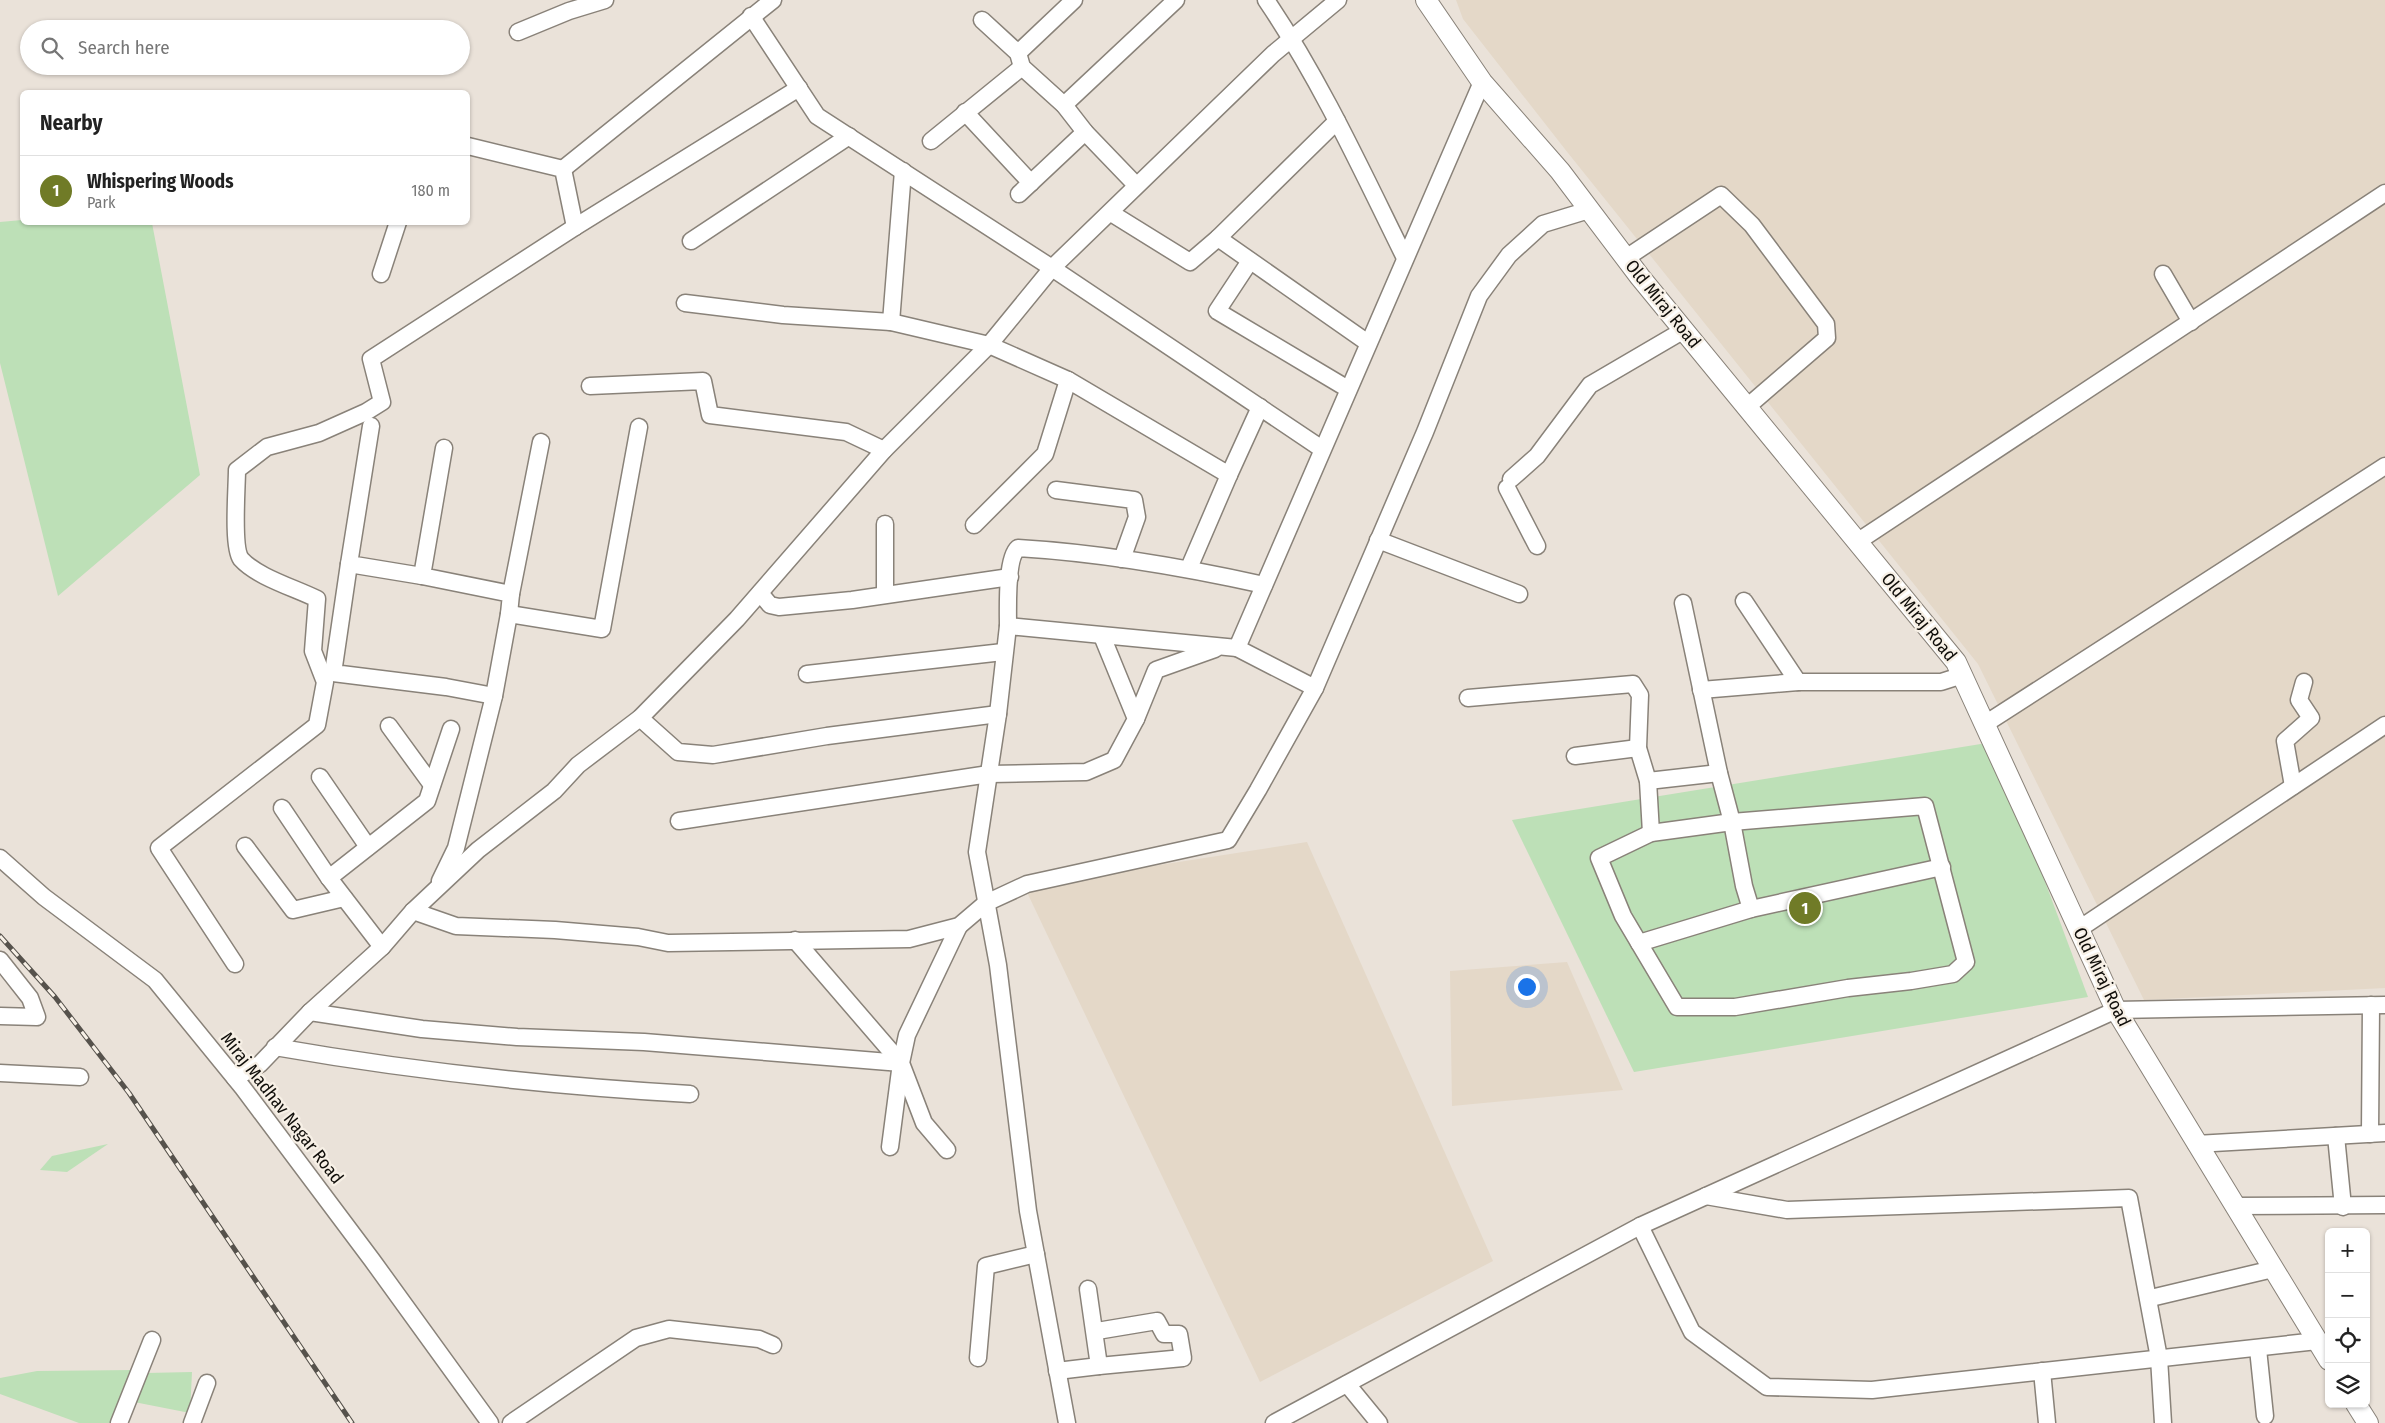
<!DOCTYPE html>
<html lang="en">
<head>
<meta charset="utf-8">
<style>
	:root { --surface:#fff; --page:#f6f6f6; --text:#222; --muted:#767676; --line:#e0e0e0; --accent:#707b27 }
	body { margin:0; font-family:"Fira Sans Condensed",sans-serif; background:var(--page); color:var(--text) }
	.controls { position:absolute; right:15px; bottom:15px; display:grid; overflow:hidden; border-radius:8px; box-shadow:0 1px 4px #0004 }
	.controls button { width:45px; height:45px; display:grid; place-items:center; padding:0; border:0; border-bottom:1px solid var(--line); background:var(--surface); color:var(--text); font:25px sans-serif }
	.you { position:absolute; left:1526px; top:986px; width:18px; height:18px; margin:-12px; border:4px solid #fff; border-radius:50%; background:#1a73e8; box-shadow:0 0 0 8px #1a73e833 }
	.badge { display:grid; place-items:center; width:32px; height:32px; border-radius:50%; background:var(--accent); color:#fff; font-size:16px; font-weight:700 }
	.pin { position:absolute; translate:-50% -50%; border:2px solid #fff; box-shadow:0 1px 5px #0006 }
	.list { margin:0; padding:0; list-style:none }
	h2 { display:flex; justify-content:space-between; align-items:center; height:65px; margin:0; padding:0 20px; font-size:21px }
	h2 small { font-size:16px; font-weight:400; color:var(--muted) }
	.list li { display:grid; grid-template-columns:32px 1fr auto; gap:15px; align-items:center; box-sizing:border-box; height:70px; padding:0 20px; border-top:1px solid var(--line) }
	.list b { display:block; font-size:19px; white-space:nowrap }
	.list p { margin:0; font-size:16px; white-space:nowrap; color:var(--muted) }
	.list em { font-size:16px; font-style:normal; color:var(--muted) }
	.icon { flex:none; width:28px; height:28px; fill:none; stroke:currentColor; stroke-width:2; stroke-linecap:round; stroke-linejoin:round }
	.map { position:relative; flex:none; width:2385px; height:1423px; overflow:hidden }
	.search { position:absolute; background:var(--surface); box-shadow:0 1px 4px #0004; left:20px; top:20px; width:450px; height:55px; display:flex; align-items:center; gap:12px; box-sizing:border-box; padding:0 18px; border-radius:28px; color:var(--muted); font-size:19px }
	.panel { position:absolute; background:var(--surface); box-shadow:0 1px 4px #0004; left:20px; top:90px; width:450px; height:135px; border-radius:8px }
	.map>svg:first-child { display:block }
	.built { fill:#e4d8c8 }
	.green { fill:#bde0b7 }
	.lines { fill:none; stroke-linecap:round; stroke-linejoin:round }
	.minor-casing { stroke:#898279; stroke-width:19 }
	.major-casing { stroke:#898279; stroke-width:22 }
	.minor { stroke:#fff; stroke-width:16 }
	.major { stroke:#fff; stroke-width:20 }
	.rail-casing { stroke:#56524c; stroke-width:5 }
	.rail { stroke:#f7f0e6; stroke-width:3; stroke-dasharray:9; stroke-linecap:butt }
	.labels { text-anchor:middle; stroke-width:4.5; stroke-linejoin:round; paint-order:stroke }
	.street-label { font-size:18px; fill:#100e0a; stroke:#f7f0e6 }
</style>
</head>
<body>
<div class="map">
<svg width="2385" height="1423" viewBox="0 0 2385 1423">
	<rect width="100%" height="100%" fill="#eae2d9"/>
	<g class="built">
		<path d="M1456,0h929v988l-241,12 -166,-336 -410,-511 -105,-134z"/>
		<path d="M1307,842l186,419 -233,121 -236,-496z"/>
		<path d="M1567,962l56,128 -171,16 -2,-135z"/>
	</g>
	<g class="green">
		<path d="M22,220v2l130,1 48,252 -142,121 -58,-233v-141z"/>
		<path d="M1993,742l95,255 -454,75 -122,-252z"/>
		<path d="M108,1144l-41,28 -27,-2 12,-14z"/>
		<path d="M134,1370l-24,53h-31l-79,-29v-16l37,-7z"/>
		<path d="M192,1372l-2,41 -56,-11 12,-29z"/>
	</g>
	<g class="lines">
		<g class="minor-casing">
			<g id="minor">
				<path d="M1266,0c55,81 96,171 139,258"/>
				<path d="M751,16l66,100 235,152 270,181"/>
				<path d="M982,20l36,33 4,14 42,38 21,27 51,53"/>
				<path d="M518,32l51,-21 36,-11"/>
				<path d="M1018,53l56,-53"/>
				<path d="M1064,105l112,-105"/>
				<path d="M965,112l66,71"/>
				<path d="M931,141l91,-74"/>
				<path d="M468,146l95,23 12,58"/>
				<path d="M563,169l210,-169"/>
				<path d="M1019,194l66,-62"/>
				<path d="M1111,213l79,49 28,-24 150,105"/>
				<path d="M1218,238l119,-117"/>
				<path d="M691,241l158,-105"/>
				<path d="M1626,258l95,-63 31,30 74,99 1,14 -80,69"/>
				<path d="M1250,261l-33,50 131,78"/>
				<path d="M381,274l17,-52"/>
				<path d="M2163,274l28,48"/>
				<path d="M685,303l98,12 108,7 98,23 79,35 161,95 31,-68"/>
				<path d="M891,322l12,-151"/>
				<path d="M590,386l113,-5 7,34 136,17 38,18"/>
				<path d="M371,426l-22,138 73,12"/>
				<path d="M444,448l-22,128 89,18 -2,20"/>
				<path d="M1511,479l26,-23 53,-71 94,-55"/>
				<path d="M1507,488l30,58"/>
				<path d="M1056,490l78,10 3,17 -15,42"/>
				<path d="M974,525l71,-71 23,-74"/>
				<path d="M1378,540l141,54"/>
				<path d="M1857,542l528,-349"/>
				<path d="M349,564l-16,109 113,14 48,9"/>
				<path d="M1189,568l40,-93"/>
				<path d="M760,593l10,12 9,2 73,-7 158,-23"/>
				<path d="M885,593v-69"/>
				<path d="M511,594l30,-152"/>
				<path d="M1744,601l54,81"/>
				<path d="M1683,603l36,170 13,49 12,64 7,23"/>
				<path d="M1008,626c0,-17 -2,-68 10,-78 83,5 165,19 246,37"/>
				<path d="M1237,648l78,40"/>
				<path d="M807,674l196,-22"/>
				<path d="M1701,690l97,-8h143l22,-7"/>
				<path d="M1468,698l165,-14 7,11 -2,53 10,33 3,52"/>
				<path d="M640,718l38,34 35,3 114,-19 171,-22"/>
				<path d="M1136,719l20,-49 59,-21"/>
				<path d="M1985,724l400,-258"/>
				<path d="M389,726l43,59"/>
				<path d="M1575,756l63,-8"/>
				<path d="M320,777l48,70"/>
				<path d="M1648,781l71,-8"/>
				<path d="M2293,786l-8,-45 26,-23 -12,-18 5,-18"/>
				<path d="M1925,806l41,156 -13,12 -42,7 -63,7 -113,19h-58l-54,-91 -24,-58 52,-25 81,-11z"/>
				<path d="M282,808l47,70 53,69"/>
				<path d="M679,821l310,-47 97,-2 28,-12 22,-41 -34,-83"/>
				<path d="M245,846l48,64 51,-12"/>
				<path d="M0,858l44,39 111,83 88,108 129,172 118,163"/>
				<path d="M329,878l98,-77 24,-72"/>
				<path d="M440,881l16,-33 38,-152 15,-82 93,15 37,-202"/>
				<path d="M413,911l43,15 99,4 83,7 30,6 241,-4 50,-13 27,-23 41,-19 201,-44 30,-50 57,-102 110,-256 54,-136 30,-41 34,-31 46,-14"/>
				<path d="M2079,929l306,-204"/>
				<path d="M795,940l106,123 -11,84"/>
				<path d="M1639,943l112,-34 191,-42"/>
				<path d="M0,960l30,38 7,19 -37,-1"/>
				<path d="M235,964l-76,-116 158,-123 8,-43 -12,-31 4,-52c-22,-11 -60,-22 -76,-40 -9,-12 -4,-72 -4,-89l30,-23 52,-14 47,-21 16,-10 -11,-43 204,-132 224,-139"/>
				<path d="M310,1012l112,17 95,8 127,5 257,21"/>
				<path d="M275,1047c137,24 276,39 415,47"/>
				<path d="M0,1073l80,4"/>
				<path d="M235,1078l25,-14 50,-52 72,-65 31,-36 65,-61 76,-59 24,-26 62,-47 97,-99 147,-169 105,-105 63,-77 221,-214 65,-54"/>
				<path d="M2370,1134l1,-129"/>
				<path d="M2336,1136l7,71"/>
				<path d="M2196,1144l189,-11"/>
				<path d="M947,1150l-23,-27 -23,-60 6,-28 52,-109"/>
				<path d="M1706,1196l81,14 342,-12 30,160 4,65"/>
				<path d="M2234,1206l151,-1"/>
				<path d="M1640,1226l52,106 75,55 105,3 445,-49"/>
				<path d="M2155,1297l118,-28"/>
				<path d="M1097,1331l60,-10 7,13h15l4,24 -84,8"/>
				<path d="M2258,1349l7,67"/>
				<path d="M978,1358l8,-92 50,-12"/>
				<path d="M1057,1371l42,-5 -11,-77"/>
				<path d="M2042,1371l5,52"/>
				<path d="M1347,1384l32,39"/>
				<path d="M119,1423l33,-83"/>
				<path d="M192,1423l15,-40"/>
				<path d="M511,1423l125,-85 33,-9 90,10 14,6"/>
				<path d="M1067,1423l-39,-212 -30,-246 -21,-113 21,-138 10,-88 229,22 245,-566"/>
				<path d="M1274,1423l366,-197 476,-216 269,-5"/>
			</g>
		</g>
		<g class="major-casing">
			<g id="major">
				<path d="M1426,0l56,82 78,89 80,106 316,385 160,348 213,350"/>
				<path d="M2356,1404l12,19"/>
			</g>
		</g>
		<use href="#minor" class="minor"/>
		<use href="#major" class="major"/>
		<g class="rail-casing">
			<path id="rail" d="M0,936l55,61 74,96 223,330"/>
		</g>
		<use href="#rail" class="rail"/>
	</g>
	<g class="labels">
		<g class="street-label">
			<text transform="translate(1663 304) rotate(51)" y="6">Old Miraj Road</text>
			<text transform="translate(1919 617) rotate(51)" y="6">Old Miraj Road</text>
			<text transform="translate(2102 977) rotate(64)" y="6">Old Miraj Road</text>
			<text transform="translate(282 1108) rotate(52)" y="6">Miraj Madhav Nagar Road</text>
		</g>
	</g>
</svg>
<div class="controls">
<button>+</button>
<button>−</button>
<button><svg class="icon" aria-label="locate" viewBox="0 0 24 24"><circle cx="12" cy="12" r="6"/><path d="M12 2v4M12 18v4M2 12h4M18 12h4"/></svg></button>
<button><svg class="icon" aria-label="layers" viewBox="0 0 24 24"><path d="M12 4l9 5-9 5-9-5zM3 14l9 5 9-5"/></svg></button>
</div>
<div class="you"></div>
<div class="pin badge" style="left:1805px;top:908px">1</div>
<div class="search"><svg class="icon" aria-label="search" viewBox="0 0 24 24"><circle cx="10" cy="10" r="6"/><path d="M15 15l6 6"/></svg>Search here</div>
<section class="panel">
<h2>Nearby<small></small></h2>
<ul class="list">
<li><span class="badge">1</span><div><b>Whispering Woods</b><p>Park</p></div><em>180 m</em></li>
</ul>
</section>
</div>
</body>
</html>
